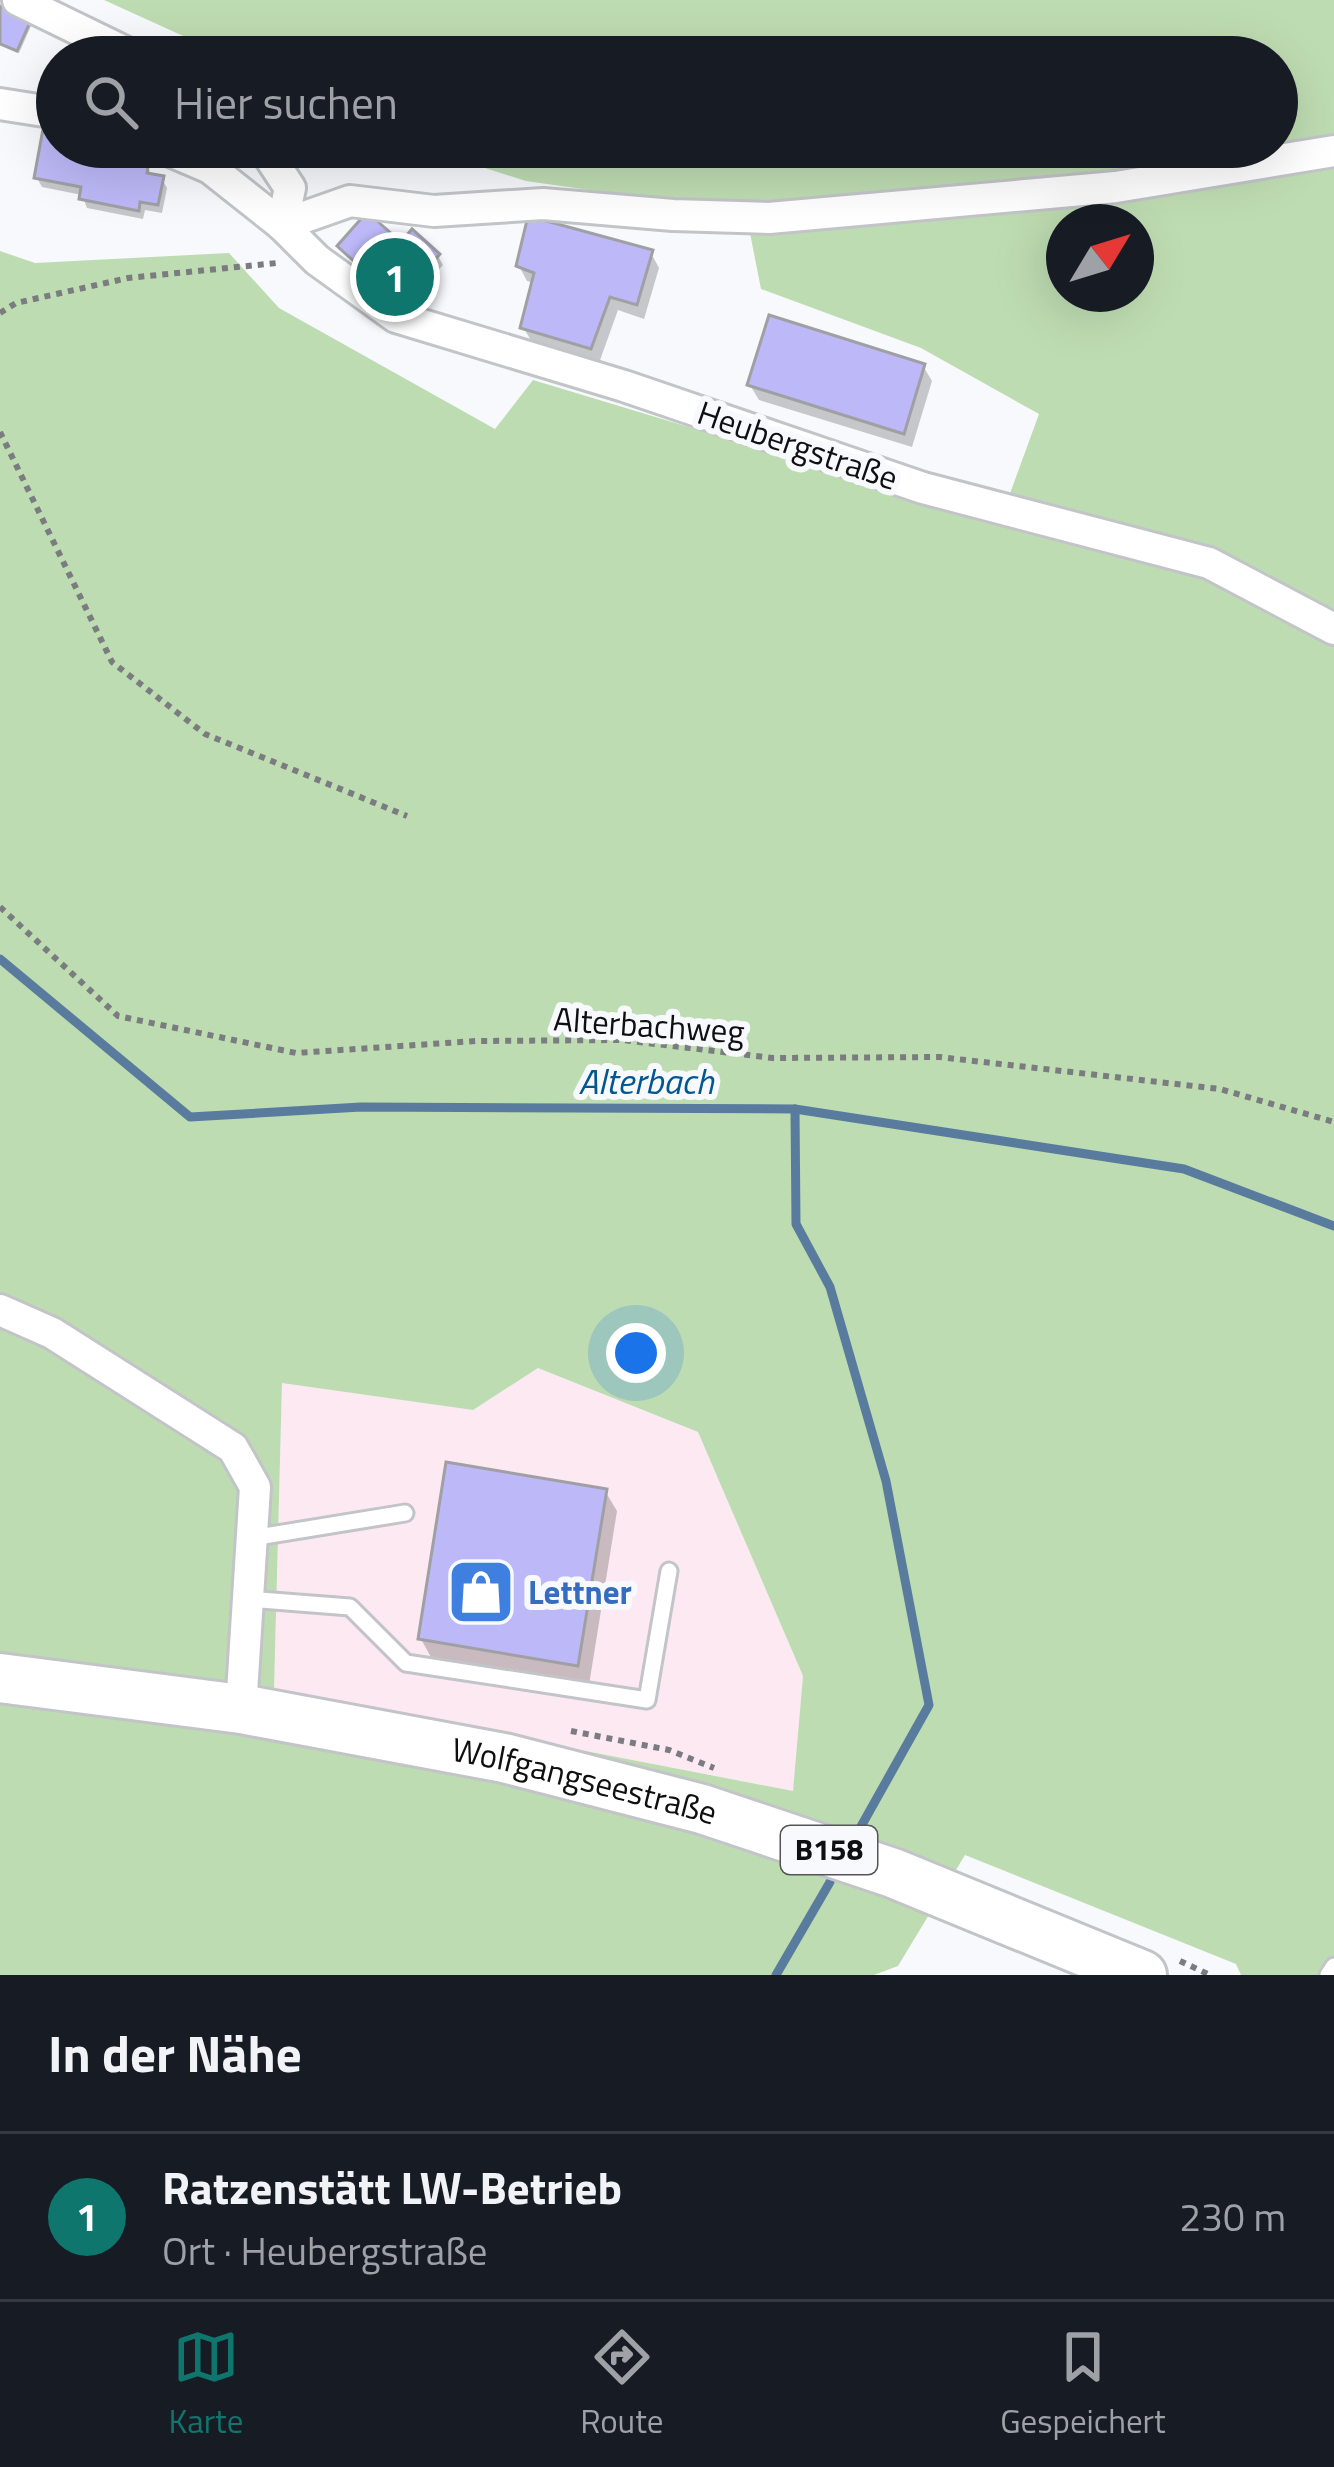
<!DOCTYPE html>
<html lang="de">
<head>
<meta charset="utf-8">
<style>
	:root { --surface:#171b24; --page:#242831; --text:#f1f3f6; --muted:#9ea1a6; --line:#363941; --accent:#0f766e }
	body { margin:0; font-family:"Titillium Web",sans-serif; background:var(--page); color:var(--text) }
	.compass { position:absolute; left:1046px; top:204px; width:108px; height:108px; border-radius:50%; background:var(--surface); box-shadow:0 12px 48px #0002; rotate:52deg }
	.you { position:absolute; left:636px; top:1353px; width:42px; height:42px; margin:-30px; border:9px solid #fff; border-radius:50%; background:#1a73e8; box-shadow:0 0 0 18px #1a73e833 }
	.badge { display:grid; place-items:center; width:78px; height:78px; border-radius:50%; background:var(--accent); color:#fff; font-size:39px; font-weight:700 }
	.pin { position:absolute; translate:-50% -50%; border:6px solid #fff; box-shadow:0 3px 12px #0006 }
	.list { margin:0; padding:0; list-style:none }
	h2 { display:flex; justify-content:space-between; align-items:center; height:156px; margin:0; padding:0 48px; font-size:51px }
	h2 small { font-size:39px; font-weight:400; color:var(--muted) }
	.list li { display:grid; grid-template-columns:78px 1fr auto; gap:36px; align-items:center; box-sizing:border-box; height:168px; padding:0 48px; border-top:3px solid var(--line) }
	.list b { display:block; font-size:45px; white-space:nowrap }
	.list p { margin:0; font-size:39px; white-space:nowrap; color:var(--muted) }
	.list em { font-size:39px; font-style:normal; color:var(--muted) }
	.icon { flex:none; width:66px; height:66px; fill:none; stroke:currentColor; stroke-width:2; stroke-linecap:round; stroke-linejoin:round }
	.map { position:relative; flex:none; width:1334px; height:1975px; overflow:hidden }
	.search { position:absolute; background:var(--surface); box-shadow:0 12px 48px #0002; left:36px; right:36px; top:36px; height:132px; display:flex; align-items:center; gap:30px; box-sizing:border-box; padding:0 42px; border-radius:66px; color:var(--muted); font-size:45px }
	.sheet { height:324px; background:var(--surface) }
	nav { display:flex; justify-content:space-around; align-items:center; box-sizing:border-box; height:168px; border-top:3px solid var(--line); background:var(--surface); font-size:33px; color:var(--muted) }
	nav a { display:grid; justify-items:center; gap:6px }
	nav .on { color:var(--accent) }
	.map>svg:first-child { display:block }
	.industrial { fill:#fce9f1 }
	.green { fill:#bedcb2; fill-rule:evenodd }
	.shadow { fill:#0003 }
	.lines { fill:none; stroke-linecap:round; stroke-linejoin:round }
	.stream { stroke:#597c9e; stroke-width:9 }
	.building { fill:#bdb9f8; stroke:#a0a0a4; stroke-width:3 }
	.lane-casing { stroke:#c2c4c8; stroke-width:21 }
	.street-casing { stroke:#c2c4c8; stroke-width:36 }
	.primary-casing { stroke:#c2c4c8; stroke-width:54 }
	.path { stroke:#7b7c7f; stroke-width:6; stroke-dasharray:6 6; stroke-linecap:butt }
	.lane { stroke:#fff; stroke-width:15 }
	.street { stroke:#fff; stroke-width:30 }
	.primary { stroke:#fff; stroke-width:48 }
	.labels { text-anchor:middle; stroke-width:12; stroke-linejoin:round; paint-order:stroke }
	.shield { fill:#f7f9fd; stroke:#555558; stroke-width:3 }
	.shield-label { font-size:30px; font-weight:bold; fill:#0f0f11 }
	.street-label { font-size:33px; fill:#0f0f11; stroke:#f7f9fd }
	.shop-label { font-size:33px; font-weight:bold; fill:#366cbe; stroke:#f7f9fd; text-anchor:start }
	.water-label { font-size:36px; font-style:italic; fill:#025791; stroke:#f7f9fd }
</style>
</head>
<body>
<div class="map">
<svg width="1334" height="1975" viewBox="0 0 1334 1975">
	<rect width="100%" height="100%" fill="#f7f9fd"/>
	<path class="industrial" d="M538,1368l160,64 105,244 -10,115 -519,-100 8,-309 191,28z"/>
	<path class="green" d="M104,0h1230v1975h-93l-5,-11 -271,-109 -67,111 -24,9h-874v-1724l35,12 194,-10 50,55 216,121 38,-49 467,141 39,-107 -118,-66 -160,-59 -13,-66 -124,-28 -98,-14 -107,-34h858v-90h-1062l-12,-12zM1064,222h72v72h-72zM538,1368l160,64 105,244 -10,115 -519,-100 8,-308 191,27z"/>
	<g class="shadow">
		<path d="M0,16l31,10 -12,27 -19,-9z"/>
		<path d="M57,135v12h37l53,17 5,13 10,2 5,9 -5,25 -17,-3 -2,9 -56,-11 -5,-13 -40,-8 -5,-9z"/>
		<path d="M340,246h61l37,10 5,9 -39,43z"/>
		<path d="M651,253l8,15 -15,51 -26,-9 -19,53 -67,-21 -9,-15 11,-44 -7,-2 -8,-15z"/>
		<path d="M923,366l9,15 -20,66 -153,-47 -9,-15z"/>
		<path d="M605,1491l12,20 -28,174 -157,-26 -11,-20z"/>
	</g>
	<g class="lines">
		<g class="stream">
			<path d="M0,959l190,158 171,-10 434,2 389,60 150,57"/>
			<path d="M795,1109l1,115 34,63 56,194 43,224 -70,125"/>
			<path d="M776,1975l54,-93"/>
		</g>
	</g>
	<g class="building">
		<path d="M0,6l31,14 -14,31 -17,-7z"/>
		<path d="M43,129l14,3v15h34l58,14 -2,12 17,3 -6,29 -18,-3 -1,9 -60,-12 2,-12 -47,-9z"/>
		<path d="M367,212l34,30 11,-13 28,25 -42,47 -61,-55z"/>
		<path d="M528,216l125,34 -16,55 -27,-8 -19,52 -71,-21 14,-55 -18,-7z"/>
		<path d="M769,315l156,49 -21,70 -157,-49z"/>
		<path d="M446,1462l161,27 -29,177 -160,-27z"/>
	</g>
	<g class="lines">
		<g class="lane-casing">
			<g id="lane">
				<path d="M252,1538l153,-25"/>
				<path d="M248,1599l102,8 56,56 241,37 22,-129"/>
				<path d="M1328,1975l6,-9"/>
			</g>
		</g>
		<g class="street-casing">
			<g id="street">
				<path d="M18,0l117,57"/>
				<path d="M0,104l57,9"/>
				<path d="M161,147l49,21 72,57 35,35 79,57 228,69 299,102 286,75 125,66"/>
				<path d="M263,147l27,41 -8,37"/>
				<path d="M282,225l68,-24 84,10 109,-7 130,11 96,3 347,-31 218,-36"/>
				<path d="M0,1310l52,23 181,115 22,39 -14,222"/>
			</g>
		</g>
		<g class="primary-casing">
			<g id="primary">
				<path id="s1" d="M0,1678l241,31 263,49 198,51 191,64 249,102"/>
			</g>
		</g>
		<g class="path">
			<path d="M0,313l16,-10 112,-25 149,-15"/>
			<path d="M0,432l112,230 93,72 202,82"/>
			<path d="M0,907l118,109 178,37 180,-12 146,-1 151,18 166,-1 281,32 114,33"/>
			<path d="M571,1731l98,19 45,18"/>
			<path d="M1180,1961l30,14"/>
		</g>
		<use href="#lane" class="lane"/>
		<use href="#street" class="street"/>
		<use href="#primary" class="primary"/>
	</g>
	<defs>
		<g id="shop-square" transform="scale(3.45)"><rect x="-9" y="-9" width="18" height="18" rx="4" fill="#3f7fe0" stroke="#f7f9fd"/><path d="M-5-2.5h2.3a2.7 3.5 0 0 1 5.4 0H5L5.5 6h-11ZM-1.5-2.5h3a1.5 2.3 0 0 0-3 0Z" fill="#fff"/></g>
	</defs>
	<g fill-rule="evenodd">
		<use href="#shop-square" x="481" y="1592"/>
	</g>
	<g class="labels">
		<rect class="shield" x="781" y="1826" width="96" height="48" rx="9"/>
		<g class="shield-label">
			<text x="829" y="1860">B158</text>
		</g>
		<g class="street-label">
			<text transform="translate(798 445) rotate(19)" y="12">Heubergstraße</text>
			<text transform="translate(649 1025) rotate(4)" y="12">Alterbachweg</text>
			<text dy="12" stroke="none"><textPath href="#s1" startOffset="594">Wolfgangseestraße</textPath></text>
		</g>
		<g class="shop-label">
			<text x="528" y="1604">Lettner</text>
		</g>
		<g class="water-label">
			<text x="646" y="1094">Alterbach</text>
		</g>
	</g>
</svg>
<svg class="compass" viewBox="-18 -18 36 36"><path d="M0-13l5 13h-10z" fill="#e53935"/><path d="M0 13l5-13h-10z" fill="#9ea1a6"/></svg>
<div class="you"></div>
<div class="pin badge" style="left:395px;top:277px">1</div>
<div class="search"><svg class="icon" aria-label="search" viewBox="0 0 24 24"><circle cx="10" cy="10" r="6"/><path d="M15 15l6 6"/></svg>Hier suchen</div>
</div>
<section class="sheet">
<h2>In der Nähe<small></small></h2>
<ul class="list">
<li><span class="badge">1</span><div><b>Ratzenstätt LW-Betrieb</b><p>Ort · Heubergstraße</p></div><em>230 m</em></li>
</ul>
</section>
<nav>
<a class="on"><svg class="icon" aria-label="map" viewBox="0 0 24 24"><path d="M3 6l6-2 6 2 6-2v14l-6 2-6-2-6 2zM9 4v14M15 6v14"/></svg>Karte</a>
<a><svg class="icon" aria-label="directions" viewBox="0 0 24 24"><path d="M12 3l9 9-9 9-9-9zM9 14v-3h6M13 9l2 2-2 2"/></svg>Route</a>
<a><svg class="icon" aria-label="saved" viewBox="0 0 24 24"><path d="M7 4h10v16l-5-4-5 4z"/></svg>Gespeichert</a>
</nav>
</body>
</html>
